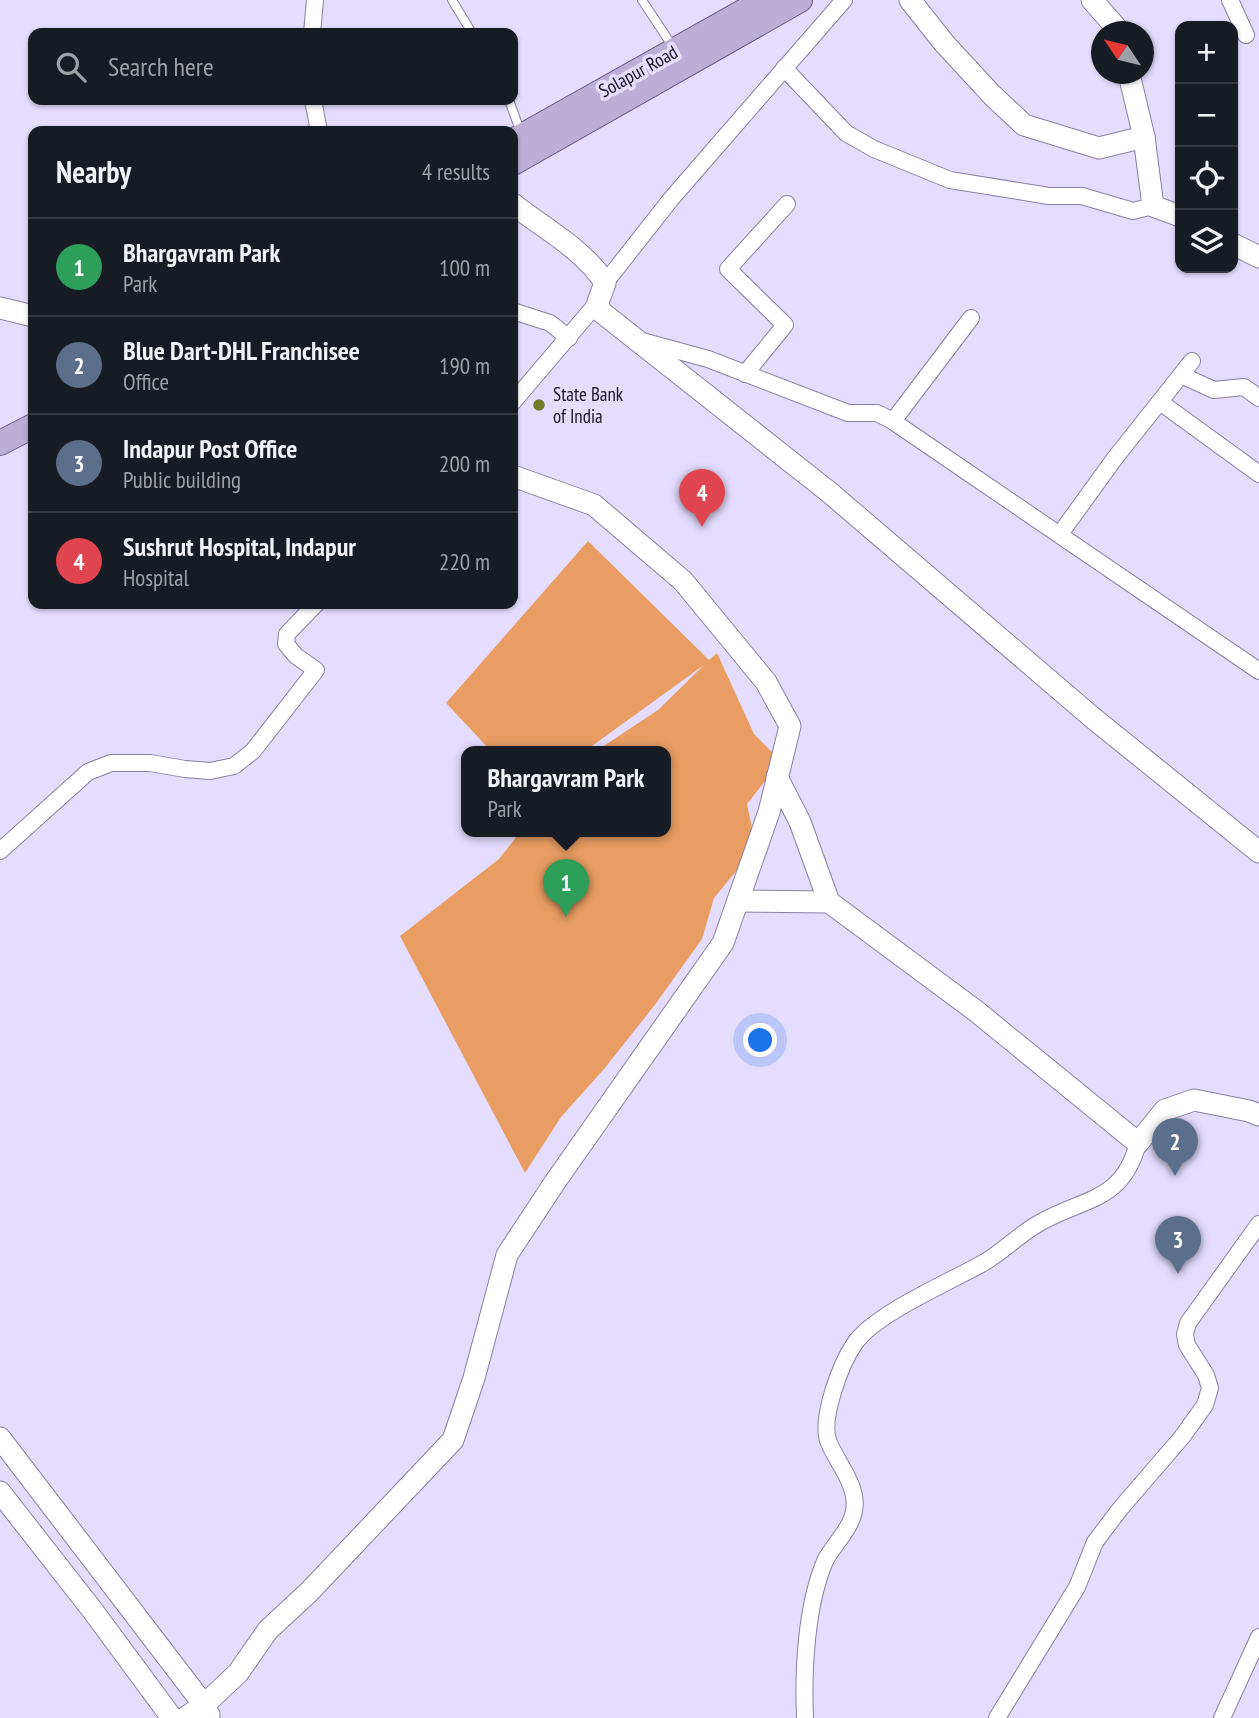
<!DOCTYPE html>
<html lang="en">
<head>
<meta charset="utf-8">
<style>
	:root { --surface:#171b24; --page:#20242c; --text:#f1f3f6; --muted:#9ea1a6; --line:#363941; --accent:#7c3aed }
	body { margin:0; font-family:"PT Sans Narrow",sans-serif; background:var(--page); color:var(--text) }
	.controls { position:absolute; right:21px; top:21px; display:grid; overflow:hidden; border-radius:14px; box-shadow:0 2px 5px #0004 }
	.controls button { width:63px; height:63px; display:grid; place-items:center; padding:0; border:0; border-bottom:2px solid var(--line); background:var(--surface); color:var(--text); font:35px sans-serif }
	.compass { position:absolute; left:1091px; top:21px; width:63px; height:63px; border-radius:50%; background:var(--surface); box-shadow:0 2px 5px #0004; rotate:305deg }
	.you { position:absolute; left:761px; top:1041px; width:24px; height:24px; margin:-18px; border:5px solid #fff; border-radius:50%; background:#1a73e8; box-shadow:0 0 0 10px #1a73e833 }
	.badge { display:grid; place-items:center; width:46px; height:46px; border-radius:50%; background:var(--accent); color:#fff; font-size:23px; font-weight:700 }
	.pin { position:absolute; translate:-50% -58px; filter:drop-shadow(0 2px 4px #0008) }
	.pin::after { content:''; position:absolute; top:37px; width:24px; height:21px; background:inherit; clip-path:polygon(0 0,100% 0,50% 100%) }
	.popup { position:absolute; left:461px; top:746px; width:210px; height:91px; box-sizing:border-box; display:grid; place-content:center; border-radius:14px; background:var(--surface); filter:drop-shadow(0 2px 5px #0005); font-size:23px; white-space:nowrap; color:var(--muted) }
	.popup b { font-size:26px; color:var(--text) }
	.popup::after { content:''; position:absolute; left:50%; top:100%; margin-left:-14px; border:14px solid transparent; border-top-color:var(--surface) }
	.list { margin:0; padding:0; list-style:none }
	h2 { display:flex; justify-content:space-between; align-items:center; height:91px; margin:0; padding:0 28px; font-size:30px }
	h2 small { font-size:23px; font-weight:400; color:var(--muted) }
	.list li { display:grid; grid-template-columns:46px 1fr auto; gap:21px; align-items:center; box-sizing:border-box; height:98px; padding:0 28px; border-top:2px solid var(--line) }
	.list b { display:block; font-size:26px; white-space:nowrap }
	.list p { margin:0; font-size:23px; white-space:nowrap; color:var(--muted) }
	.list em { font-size:23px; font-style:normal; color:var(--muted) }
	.icon { flex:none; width:38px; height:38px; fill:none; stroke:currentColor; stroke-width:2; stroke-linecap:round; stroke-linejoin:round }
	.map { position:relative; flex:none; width:1259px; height:1718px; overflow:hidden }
	.search { position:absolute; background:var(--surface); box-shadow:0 2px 5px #0004; left:28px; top:28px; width:490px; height:77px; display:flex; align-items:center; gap:18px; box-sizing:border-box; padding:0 24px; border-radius:14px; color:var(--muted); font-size:26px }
	.panel { position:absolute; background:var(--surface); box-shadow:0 2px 5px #0004; left:28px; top:126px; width:490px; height:483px; border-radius:14px }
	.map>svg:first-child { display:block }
	.green { fill:#e99d62 }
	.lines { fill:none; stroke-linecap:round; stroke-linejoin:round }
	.lane-casing { stroke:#897ea4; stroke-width:10 }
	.street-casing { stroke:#897ea4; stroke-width:18 }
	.secondary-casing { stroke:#897ea4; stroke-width:23 }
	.primary-casing { stroke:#645587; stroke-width:26 }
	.lane { stroke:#fff; stroke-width:8 }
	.street { stroke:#fff; stroke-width:16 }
	.secondary { stroke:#fff; stroke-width:21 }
	.primary { stroke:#bbafd8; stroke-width:24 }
	.poi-dot { fill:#707c29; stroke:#e5ddfe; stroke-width:2.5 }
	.labels { text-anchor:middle; stroke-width:7; stroke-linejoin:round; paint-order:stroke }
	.street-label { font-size:19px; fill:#171321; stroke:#e5ddfe }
	.poi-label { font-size:19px; fill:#171321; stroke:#e5ddfe; text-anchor:start }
</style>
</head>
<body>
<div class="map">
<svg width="1259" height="1718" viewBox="0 0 1259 1718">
	<rect width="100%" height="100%" fill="#e5ddfe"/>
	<path class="green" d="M588,541l121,119 8,-7 37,81 27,27 -34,43 9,43 -42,51 -12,41 -48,67 -50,63 -43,48 -36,56 -125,-237 99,-77 22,-28h145v-80h-70l62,-41 46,-45 -119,86h-94l-45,-48z"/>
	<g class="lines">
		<g class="lane-casing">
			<g id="lane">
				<path d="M452,0l20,33"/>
				<path d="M642,0l31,47"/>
				<path d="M509,100l12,33"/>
			</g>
		</g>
		<g class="street-casing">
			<g id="street">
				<path d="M1230,0l16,35"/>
				<path d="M312,33l3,-33"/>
				<path d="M784,68l62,65 28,16 76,31 99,16h33l51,15 20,-5"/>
				<path d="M313,100l6,31"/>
				<path d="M605,283l66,-84 173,-199"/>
				<path d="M513,311l37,12 19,15"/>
				<path d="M642,341l66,18 140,54h29l14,7 368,251"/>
				<path d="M745,374l40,-49 -57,-56 59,-65"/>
				<path d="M1181,375l33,15 30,-3 15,11"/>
				<path d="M513,402l85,-100"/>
				<path d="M1160,402l99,72"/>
				<path d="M893,421l78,-103"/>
				<path d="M1060,534l55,-76 77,-97"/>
				<path d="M0,851l88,-79 23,-9h39l35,6 25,2 24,-5 19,-15 63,-81 -20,-14 -10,-12 1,-10 29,-30"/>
				<path d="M805,1718c-2,-48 1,-112 20,-157 8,-16 26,-32 29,-50 5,-24 -16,-47 -25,-68 -10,-23 12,-80 26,-100 21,-30 97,-62 130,-81 18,-11 33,-26 51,-37 46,-28 86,-21 102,-82"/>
				<path d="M997,1718l80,-131 18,-45 25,-33 62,-72 23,-32 5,-17 -4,-13 -19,-30 -2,-11 3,-11 71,-99"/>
				<path d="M1222,1718l37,-81"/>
			</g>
		</g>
		<g class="secondary-casing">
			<g id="secondary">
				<path d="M910,0l34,43 48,52 32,30 75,23 45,-11"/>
				<path d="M1092,0l28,32"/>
				<path d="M1129,74l15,63 9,69 27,10"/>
				<path d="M513,204c30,24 72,46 92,79l-7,19 2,9 229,181 264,226 166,134"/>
				<path d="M1233,244l26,13"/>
				<path d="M0,308l33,8"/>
				<path d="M777,777l23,45 29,80"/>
				<path d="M738,901l91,1 147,109 162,132 27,-33 29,-10 55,11 10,4"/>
				<path d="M0,1438l204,267 5,10"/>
				<path d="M0,1492l93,119 79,107"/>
				<path d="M185,1718l19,-13 34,-32 30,-43 41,-38 144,-152 21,-62 33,-123 48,-73 168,-239 46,-131 21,-86 -24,-44 -83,-101 -89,-76 -81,-29"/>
			</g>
		</g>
		<g class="primary-casing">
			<g id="primary">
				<path d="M513,141l251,-141"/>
				<path d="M513,163l287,-163"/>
				<path d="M0,443l33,-17"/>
			</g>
		</g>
		<use href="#lane" class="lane"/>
		<use href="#street" class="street"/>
		<use href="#secondary" class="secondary"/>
		<use href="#primary" class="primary"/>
	</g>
	<circle class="poi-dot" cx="539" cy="405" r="7"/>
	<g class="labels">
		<g class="street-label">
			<text transform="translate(638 71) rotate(-29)" y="7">Solapur Road</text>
		</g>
		<g class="poi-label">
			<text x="553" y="401">State Bank<tspan x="553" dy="22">of India</tspan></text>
		</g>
	</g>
</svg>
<div class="controls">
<button>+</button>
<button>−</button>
<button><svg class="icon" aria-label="locate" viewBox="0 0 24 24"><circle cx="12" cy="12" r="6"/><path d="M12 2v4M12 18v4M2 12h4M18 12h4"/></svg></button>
<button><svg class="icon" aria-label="layers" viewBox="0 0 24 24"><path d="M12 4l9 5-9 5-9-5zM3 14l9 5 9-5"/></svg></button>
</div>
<svg class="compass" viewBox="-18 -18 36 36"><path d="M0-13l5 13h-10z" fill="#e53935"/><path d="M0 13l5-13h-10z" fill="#9ea1a6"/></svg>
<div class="you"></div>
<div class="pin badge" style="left:566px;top:917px;background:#2e9e5b">1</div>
<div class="popup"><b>Bhargavram Park</b>Park</div>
<div class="pin badge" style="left:1175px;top:1176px;background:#5c6f8a">2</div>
<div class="pin badge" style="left:1178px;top:1274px;background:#5c6f8a">3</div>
<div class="pin badge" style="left:702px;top:527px;background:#e0444e">4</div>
<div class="search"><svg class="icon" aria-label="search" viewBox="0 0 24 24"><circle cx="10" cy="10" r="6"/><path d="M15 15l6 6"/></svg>Search here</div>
<section class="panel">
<h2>Nearby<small>4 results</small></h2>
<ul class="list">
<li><span class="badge" style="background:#2e9e5b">1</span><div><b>Bhargavram Park</b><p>Park</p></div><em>100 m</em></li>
<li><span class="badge" style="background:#5c6f8a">2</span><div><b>Blue Dart-DHL Franchisee</b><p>Office</p></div><em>190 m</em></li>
<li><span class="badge" style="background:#5c6f8a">3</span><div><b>Indapur Post Office</b><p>Public building</p></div><em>200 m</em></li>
<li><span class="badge" style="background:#e0444e">4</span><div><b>Sushrut Hospital, Indapur</b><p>Hospital</p></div><em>220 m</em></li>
</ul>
</section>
</div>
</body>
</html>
